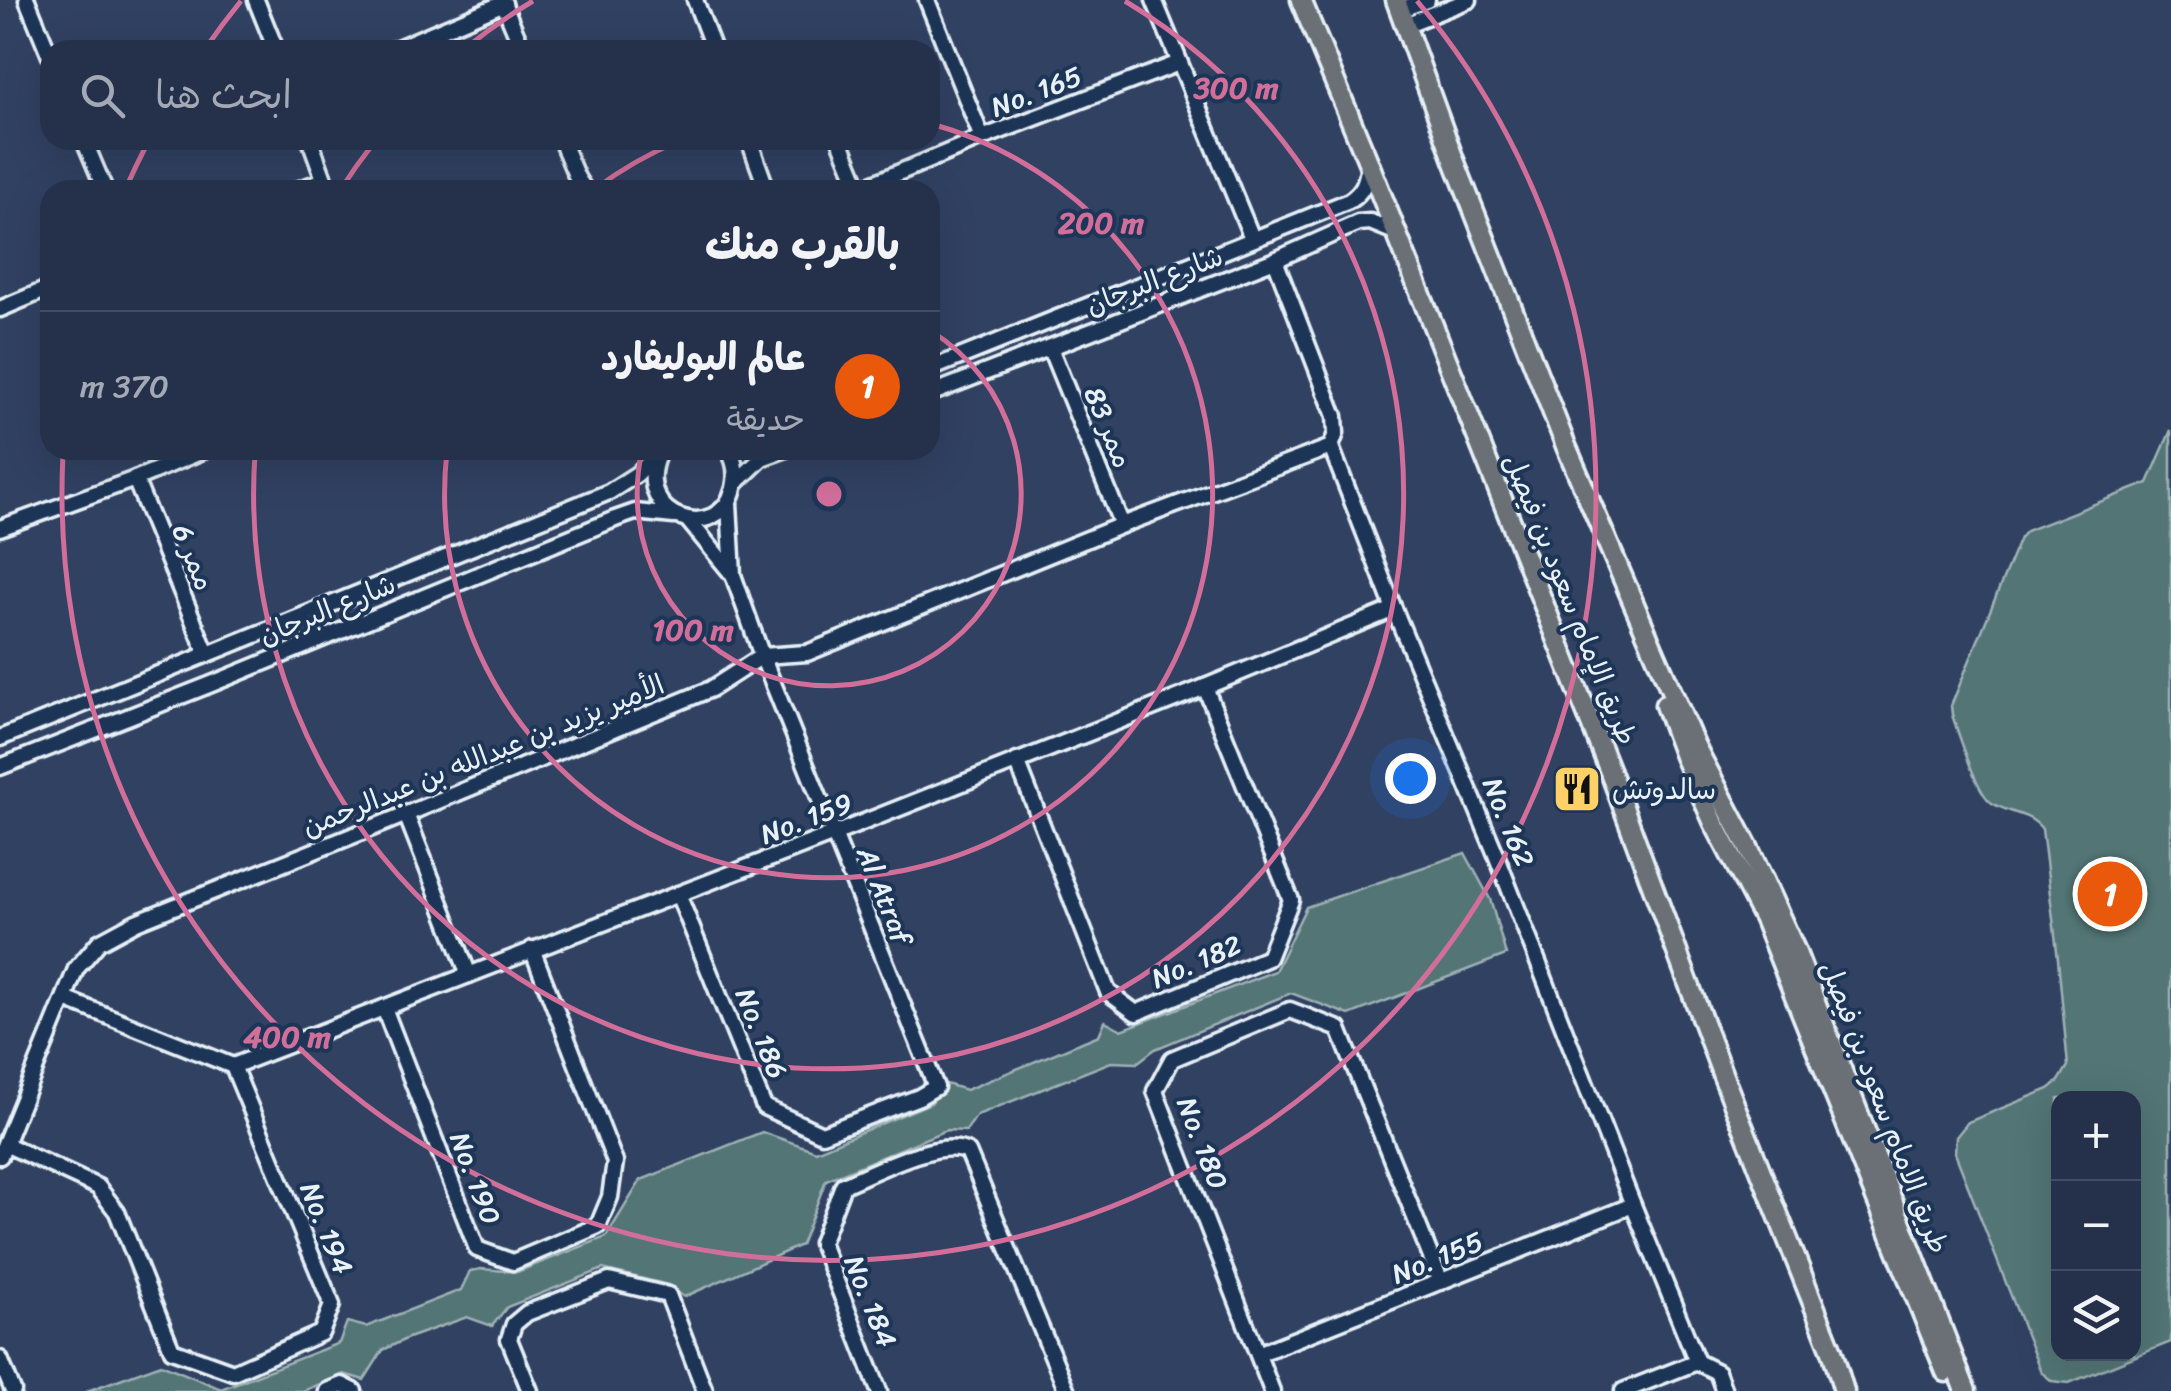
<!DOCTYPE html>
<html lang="ar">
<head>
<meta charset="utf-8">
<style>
	:root { --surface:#25314a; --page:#2d3951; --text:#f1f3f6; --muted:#a3a9b5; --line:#424c62; --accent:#ea580c }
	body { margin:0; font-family:Sriracha,"Playpen Sans Arabic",sans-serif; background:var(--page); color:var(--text); direction:rtl }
	.controls { position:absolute; right:30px; bottom:30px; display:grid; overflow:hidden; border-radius:20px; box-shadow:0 10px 40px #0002 }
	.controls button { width:90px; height:90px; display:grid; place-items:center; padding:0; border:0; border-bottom:2px solid var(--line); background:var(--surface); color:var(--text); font:50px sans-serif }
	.you { position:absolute; left:1410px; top:778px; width:35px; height:35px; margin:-25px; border:8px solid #fff; border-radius:50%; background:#1a73e8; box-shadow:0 0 0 15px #1a73e833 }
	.badge { display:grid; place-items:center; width:65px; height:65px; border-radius:50%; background:var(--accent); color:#fff; font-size:32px; font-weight:700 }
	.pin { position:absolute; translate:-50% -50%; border:5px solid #fff; box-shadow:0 2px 10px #0006 }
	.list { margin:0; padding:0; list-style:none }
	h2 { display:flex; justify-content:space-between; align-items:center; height:130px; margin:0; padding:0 40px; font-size:42px }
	h2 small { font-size:32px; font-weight:400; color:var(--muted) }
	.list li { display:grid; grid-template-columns:65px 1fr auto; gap:30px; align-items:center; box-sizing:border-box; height:150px; padding:0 40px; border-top:2px solid var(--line) }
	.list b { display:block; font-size:38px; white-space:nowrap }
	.list p { margin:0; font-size:32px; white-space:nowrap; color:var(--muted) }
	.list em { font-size:32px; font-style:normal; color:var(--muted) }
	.icon { flex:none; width:55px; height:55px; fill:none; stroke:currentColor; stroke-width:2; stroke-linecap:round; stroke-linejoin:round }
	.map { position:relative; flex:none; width:2171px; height:1391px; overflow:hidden; direction:ltr }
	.search { position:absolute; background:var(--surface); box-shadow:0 10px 40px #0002; left:40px; top:40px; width:900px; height:110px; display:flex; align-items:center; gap:25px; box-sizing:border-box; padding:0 35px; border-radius:30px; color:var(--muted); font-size:38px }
	.panel { position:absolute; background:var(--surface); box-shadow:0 10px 40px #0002; left:40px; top:180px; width:900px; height:280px; border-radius:30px; direction:rtl }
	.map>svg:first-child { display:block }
	.green { fill:#537474; stroke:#9eb2b6; stroke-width:2.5; fill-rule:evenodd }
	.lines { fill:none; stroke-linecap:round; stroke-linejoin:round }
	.minor-casing { stroke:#e8f1f8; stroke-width:21 }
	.major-casing { stroke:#e8f1f8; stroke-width:25 }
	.minor { stroke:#1d3557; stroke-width:14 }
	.major { stroke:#6a7074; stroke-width:18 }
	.ring { fill:none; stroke:#d16f9a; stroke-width:5 }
	.labels { text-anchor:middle; stroke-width:8; stroke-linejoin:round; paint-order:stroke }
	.street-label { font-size:28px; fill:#e8f1f8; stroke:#1d3557 }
	.poi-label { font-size:28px; fill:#e8f1f8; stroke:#1d3557; text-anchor:start }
	.centre { fill:#d16f9a; stroke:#1d3557; stroke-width:5 }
	.ring-label { font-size:30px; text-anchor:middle; font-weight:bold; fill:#d16f9a; stroke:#1d3557; stroke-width:8; stroke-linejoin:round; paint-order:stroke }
</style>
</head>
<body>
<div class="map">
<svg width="2171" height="1391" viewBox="0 0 2171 1391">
	<rect width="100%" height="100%" fill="#314162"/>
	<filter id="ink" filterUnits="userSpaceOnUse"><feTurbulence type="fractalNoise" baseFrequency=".01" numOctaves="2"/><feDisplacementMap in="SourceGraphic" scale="20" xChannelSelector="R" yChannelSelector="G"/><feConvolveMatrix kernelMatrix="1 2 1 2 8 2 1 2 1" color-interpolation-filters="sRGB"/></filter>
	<g filter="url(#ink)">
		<g class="green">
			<path d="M2171,430v912l-102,41 -17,-2 -11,-9 -86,-219 1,-16 12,-15 81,-33 10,-8 9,-15 -10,-107 -16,-130c-13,-17 -33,-15 -50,-26 -15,-9 -33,-69 -40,-88l-1,-9 69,-168 6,-7 122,-48zM2058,1098h76v256h-76z"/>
			<path d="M1465,853l25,46 16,56 -157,60 -58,-22 -136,56 -18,14 -26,-1 -134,53 -11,16 -20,-1 -120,50 -25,65 -117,52 -16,-12 -65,-16 -96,38 -15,19 -25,-9 -59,21 -25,12 -19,30 -20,-6 -41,17h-216l74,-27 60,25 118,-46 8,-21 19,5 95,-37 9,-19 11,-2 36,3 89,-35 35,-57 121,-48 54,19 115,-48 15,-19 20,6 133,-55 6,-14 17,9 153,-59 31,-64z"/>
		</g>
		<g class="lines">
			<g class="minor-casing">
				<g id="minor">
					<path d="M27,0l23,56"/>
					<path d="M256,0l20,50"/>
					<path d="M502,0l21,50"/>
					<path d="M695,0l19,50"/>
					<path d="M927,0l55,138"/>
					<path d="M1154,0l98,238"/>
					<path d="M1399,10l28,-10"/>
					<path d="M1405,25l64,-25"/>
					<path d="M393,50l111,-47"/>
					<path d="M84,140l21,50"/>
					<path d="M310,140l18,50"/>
					<path d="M561,140l16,38"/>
					<path d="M749,140l18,50"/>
					<path d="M840,140l20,49"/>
					<path d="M297,190l27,-10"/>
					<path d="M579,190l-2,-12 8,12"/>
					<path d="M857,190l125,-52 197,-75"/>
					<path d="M1275,260l60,156 1,17 -5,14 63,162 101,243 138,353 64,157 20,10 7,19"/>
					<path d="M0,309l50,-21"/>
					<path d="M1050,348l72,177"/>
					<path d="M930,369l419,-168c15,-10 17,-19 20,-36"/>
					<path d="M930,394l345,-134 83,-37 12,-1 25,10"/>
					<path d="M657,457c-24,61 62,89 77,31 3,-13 2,-26 -6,-38"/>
					<path d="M135,479l72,175"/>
					<path d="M735,484l27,-26 22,-8"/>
					<path d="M688,520l45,55 -4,-72"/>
					<path d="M0,528l135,-49 70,-29"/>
					<path d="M0,738l609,-246 28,-18 24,-23"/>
					<path d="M1017,761l91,231 28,21 132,-55 23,-58 -86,-213"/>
					<path d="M0,767l209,-82 406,-166 20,-7 39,4"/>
					<path d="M406,814l63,161"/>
					<path d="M678,894l86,213 58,27 97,-37 17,-10 -174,-431 -29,-81"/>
					<path d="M384,1008l93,241 36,13 85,-36 12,-29 5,-35 -83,-213"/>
					<path d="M233,1066l601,-232 371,-147 189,-78"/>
					<path d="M5,1144l93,43 19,25 55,138 61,22 88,-39 11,-28 -99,-239 -168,-67"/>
					<path d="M0,1156l76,-187 23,-27 37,-20 251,-100 324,-133 51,-33 45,-3 315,-128 209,-78"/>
					<path d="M1258,1354l375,-149"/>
					<path d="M0,1359l13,32"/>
					<path d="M327,1391l15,-6 12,6"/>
					<path d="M530,1391l-21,-52 5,-15 13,-11 82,-32 59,14 37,96"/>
					<path d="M879,1391l-58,-148 22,-58c30,-12 96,-48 125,-33l99,239"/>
					<path d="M1272,1391l-117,-300 17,-32 118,-49 49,19 102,253"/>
					<path d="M1623,1391l74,-29"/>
				</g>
			</g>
			<g class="major-casing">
				<g id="major">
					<path d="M1301,0l68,164 240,605 114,307 109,275 12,40"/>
					<path d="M1396,0l58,160 112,286 129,300 52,99 48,105 171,441"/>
					<path d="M1665,705l19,51 30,67 50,96 182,453"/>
				</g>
			</g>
			<use href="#minor" class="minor"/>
			<use href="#major" class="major"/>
		</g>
	</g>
	<g class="ring">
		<path d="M931 331A192 192 0 1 1 642 451"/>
		<path d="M595 189A384 384 0 0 1 679 141M932 124A384 384 0 1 1 447 451"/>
		<path d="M341 189A575 575 0 0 1 373 144M467 47A575 575 0 0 1 533 1M1125 1A575 575 0 1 1 255 454"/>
		<path d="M126 188A767 767 0 0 1 146 146M205 49A767 767 0 0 1 241 1M1417 1A767 767 0 1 1 63 454"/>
	</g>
	<defs>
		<g id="restaurant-square" transform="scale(2.5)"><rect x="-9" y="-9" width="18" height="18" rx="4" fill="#ffd166" stroke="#1d3557"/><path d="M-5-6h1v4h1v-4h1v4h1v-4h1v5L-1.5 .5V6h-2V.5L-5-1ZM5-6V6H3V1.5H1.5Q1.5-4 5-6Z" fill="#111"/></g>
	</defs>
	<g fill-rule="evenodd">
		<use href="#restaurant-square" x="1577" y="789"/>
	</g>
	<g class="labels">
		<g class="street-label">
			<text transform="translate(1036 91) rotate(-21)" y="10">No. 165</text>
			<text transform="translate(1154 280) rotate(-21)" y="10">شارع البرجان</text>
			<text transform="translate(1109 427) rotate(68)" y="10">ممر 83</text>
			<text transform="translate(194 557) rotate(68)" y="10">ممر 6</text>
			<text transform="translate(1571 599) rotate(68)" y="10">طريق الإمام سعود بن فيصل</text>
			<text transform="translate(327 609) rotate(-22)" y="10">شارع البرجان</text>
			<text transform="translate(483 755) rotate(-22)" y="10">الأمير يزيد بن عبدالله بن عبدالرحمن</text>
			<text transform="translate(806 818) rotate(-21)" y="10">No. 159</text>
			<text transform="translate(1509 822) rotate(68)" y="10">No. 162</text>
			<text transform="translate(885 895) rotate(68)" y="10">Al Atraf</text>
			<text transform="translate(1196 961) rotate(-23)" y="10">No. 182</text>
			<text transform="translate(762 1033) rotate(68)" y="10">No. 186</text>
			<text transform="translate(1885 1107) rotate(69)" y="10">طريق الامام سعود بن فيصل</text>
			<text transform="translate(1203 1143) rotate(69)" y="10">No. 180</text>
			<text transform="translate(476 1178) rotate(69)" y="10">No. 190</text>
			<text transform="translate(327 1228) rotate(68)" y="10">No. 194</text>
			<text transform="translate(1437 1257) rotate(-22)" y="10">No. 155</text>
			<text transform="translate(871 1301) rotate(68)" y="10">No. 184</text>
		</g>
		<g class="poi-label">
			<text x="1612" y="799">سالدوتش</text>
		</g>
	</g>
	<circle cx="829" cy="494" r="15" class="centre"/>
	<g class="ring-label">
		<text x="1236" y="98">300 m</text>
		<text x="1101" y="233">200 m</text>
		<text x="693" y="640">100 m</text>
		<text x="287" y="1047">400 m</text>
	</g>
</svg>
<div class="controls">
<button>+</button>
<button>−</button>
<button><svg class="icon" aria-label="layers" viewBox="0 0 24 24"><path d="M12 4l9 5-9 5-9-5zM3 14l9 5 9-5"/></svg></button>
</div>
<div class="you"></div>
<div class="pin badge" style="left:2110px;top:894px">1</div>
<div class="search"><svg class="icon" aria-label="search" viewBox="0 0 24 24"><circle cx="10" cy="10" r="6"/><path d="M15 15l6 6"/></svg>ابحث هنا</div>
<section class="panel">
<h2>بالقرب منك<small></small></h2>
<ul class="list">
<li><span class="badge">1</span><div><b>عالم البوليفارد</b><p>حديقة</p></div><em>370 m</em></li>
</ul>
</section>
</div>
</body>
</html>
